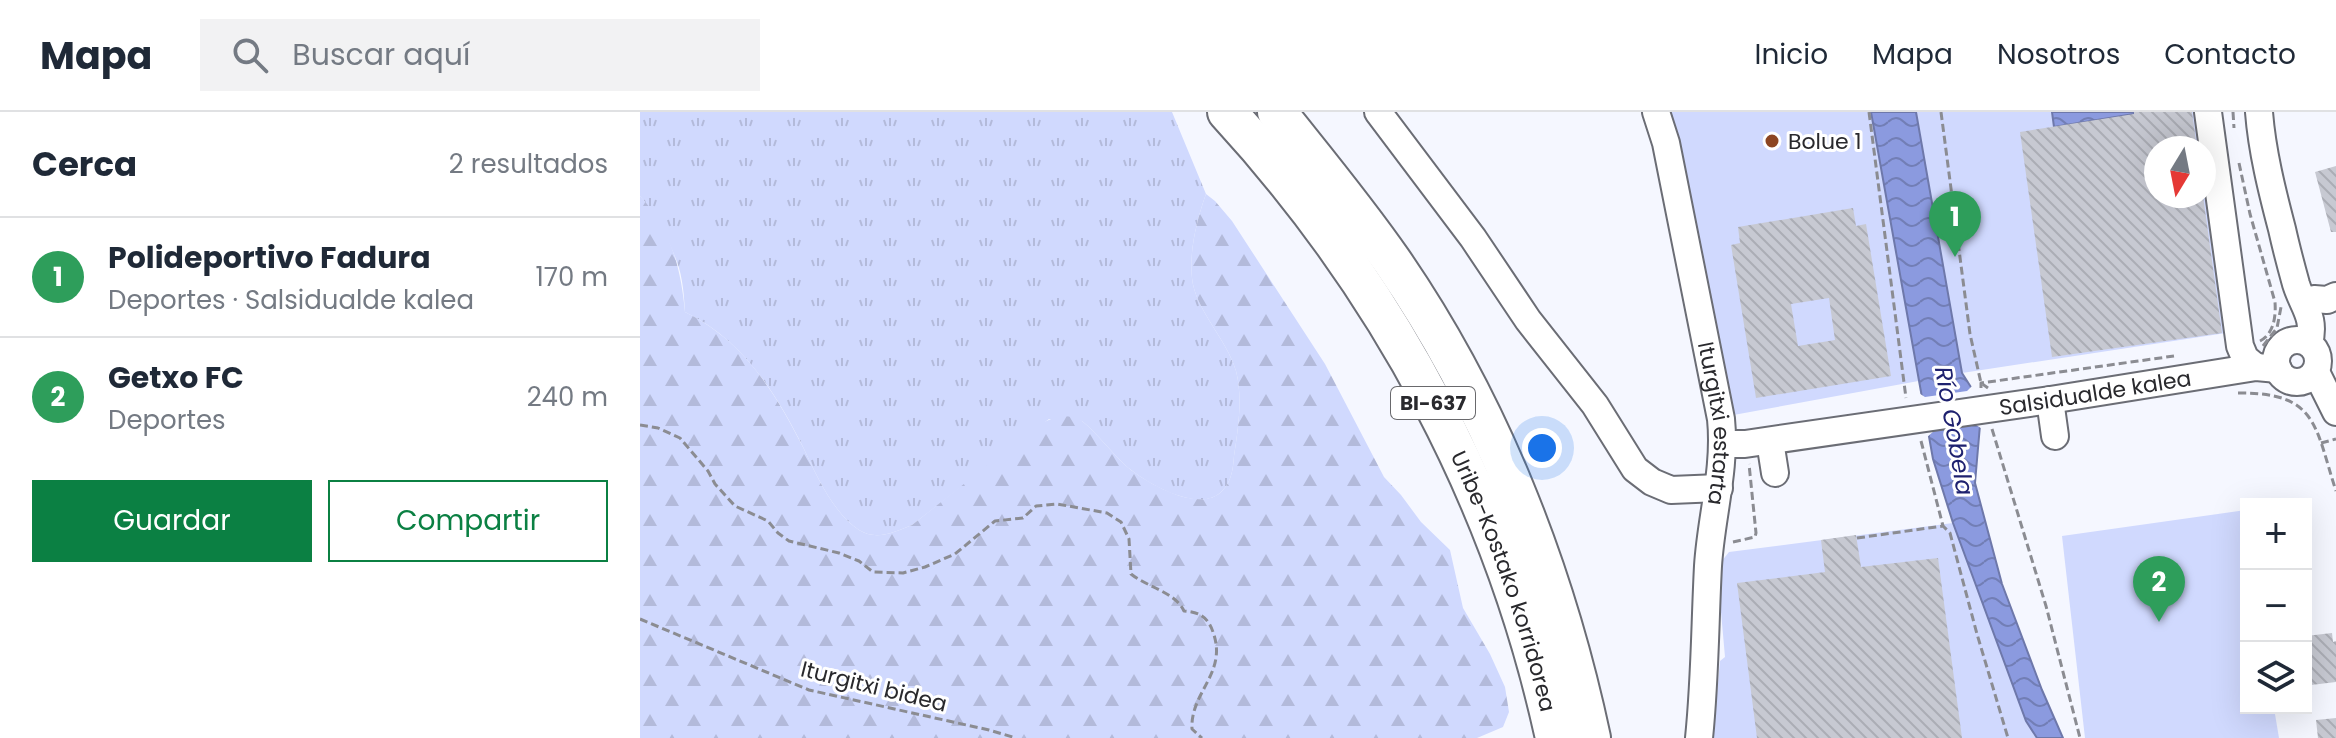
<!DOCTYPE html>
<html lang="es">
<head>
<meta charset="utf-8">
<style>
	:root { --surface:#fff; --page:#f2f2f3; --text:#1f2937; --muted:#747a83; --line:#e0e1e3; --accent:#0b8043 }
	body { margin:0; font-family:Poppins,sans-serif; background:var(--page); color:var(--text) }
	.controls { position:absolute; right:24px; bottom:24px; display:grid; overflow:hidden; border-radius:0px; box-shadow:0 8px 32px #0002 }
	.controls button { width:72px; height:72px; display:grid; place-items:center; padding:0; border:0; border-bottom:2px solid var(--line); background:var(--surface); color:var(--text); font:40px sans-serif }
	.compass { position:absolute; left:1504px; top:24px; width:72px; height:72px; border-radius:50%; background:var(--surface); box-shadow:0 8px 32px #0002; rotate:190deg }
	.you { position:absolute; left:902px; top:336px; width:28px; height:28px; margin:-20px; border:6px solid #fff; border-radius:50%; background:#1a73e8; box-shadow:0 0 0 12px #1a73e833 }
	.badge { display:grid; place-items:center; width:52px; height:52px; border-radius:50%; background:var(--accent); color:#fff; font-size:26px; font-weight:700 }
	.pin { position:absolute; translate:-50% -66px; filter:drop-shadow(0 2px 4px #0008) }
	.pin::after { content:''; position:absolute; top:42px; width:28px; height:24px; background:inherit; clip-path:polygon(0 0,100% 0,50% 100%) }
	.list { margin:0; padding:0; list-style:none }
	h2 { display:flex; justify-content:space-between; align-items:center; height:104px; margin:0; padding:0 32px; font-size:34px }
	h2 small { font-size:26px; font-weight:400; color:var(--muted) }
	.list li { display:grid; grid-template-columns:52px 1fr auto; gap:24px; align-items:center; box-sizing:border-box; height:120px; padding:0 32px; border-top:2px solid var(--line) }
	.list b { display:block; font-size:30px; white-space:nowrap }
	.list p { margin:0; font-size:26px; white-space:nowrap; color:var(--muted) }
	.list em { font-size:26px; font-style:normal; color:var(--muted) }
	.actions { display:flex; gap:16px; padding:24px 32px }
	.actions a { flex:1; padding:18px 0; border:2px solid var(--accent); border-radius:0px; text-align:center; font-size:28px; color:var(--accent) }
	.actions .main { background:var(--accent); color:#fff }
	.icon { flex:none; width:44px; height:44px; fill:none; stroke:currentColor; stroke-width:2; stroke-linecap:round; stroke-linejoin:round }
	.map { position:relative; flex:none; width:1696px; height:626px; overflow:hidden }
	header { display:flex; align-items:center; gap:48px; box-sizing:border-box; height:112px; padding:0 40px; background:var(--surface); border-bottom:2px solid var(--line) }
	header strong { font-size:38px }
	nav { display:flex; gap:44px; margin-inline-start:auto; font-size:28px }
	.search { width:560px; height:72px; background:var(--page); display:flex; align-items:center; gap:20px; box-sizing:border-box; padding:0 28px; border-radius:0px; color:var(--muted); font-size:30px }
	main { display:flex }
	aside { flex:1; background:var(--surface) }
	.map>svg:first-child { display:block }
	.grass { fill:url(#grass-tufts) }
	.forest { fill:url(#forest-firs) }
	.pitch { fill:#d0d9fe }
	.water { fill:url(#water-waves); stroke:#6e78aa; stroke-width:2 }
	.pier { fill:#f5f7ff }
	.building { fill:url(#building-back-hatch); fill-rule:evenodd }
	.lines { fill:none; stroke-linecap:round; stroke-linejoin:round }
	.minor-casing { stroke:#6b6d75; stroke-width:30 }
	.highway-casing { stroke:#6b6d75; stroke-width:42 }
	.path { stroke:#8b8c92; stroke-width:3; stroke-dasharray:8 4; stroke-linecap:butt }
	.minor { stroke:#fff; stroke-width:26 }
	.highway { stroke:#fff; stroke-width:38 }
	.poi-dot { fill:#8c4522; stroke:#fff; stroke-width:3 }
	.labels { text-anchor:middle; stroke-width:6; stroke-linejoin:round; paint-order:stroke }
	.shield { fill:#fff; stroke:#69696c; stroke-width:2 }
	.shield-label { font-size:20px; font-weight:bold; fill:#29292d }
	.poi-label { font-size:22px; fill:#29292d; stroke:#fff; text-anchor:start }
	.street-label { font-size:22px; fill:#29292d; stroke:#fff }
	.water-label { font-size:24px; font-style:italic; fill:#1e216f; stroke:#fff }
</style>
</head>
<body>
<header>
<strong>Mapa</strong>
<div class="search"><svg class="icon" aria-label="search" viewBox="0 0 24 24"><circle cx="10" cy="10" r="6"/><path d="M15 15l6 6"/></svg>Buscar aquí</div>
<nav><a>Inicio</a><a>Mapa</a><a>Nosotros</a><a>Contacto</a></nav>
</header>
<main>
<aside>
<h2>Cerca<small>2 resultados</small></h2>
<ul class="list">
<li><span class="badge" style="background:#2e9e5b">1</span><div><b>Polideportivo Fadura</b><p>Deportes · Salsidualde kalea</p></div><em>170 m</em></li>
<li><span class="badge" style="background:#2e9e5b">2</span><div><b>Getxo FC</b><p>Deportes</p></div><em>240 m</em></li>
</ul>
<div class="actions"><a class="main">Guardar</a><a>Compartir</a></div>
</aside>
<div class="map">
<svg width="1696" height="626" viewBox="0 0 1696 626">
	<defs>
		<pattern id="grass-tufts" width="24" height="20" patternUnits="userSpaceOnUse" patternTransform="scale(2)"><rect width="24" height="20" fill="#d0d9fe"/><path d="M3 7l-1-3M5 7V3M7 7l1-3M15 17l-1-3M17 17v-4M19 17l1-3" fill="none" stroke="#b3bada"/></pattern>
		<pattern id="forest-firs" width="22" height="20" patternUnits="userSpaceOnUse" patternTransform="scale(2)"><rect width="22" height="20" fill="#d0d9fe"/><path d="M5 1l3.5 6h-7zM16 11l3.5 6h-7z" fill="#b3bada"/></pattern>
		<pattern id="water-waves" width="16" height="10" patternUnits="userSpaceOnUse" patternTransform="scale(2)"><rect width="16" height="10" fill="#8b9adf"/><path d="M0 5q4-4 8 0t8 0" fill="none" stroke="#727eb5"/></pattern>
		<pattern id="building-back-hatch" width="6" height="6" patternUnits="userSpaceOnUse" patternTransform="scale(2)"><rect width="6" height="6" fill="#c7c9d2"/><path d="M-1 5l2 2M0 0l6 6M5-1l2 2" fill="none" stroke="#abadb5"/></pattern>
	</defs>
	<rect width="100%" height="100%" fill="#f5f7ff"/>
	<path class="grass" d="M0,0h532l34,82c-9,25 -17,57 -14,84 3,32 35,61 44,93 7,26 2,59 -2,85 -1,12 -2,24 -11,34 -22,26 -79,-8 -98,-25 -15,-14 -27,-31 -43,-44l-33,-2 -137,106c-17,7 -36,16 -53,5 -25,-16 -43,-55 -55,-81 -28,-56 -61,-109 -119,-137 -1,-16 -2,-34 -8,-50 -8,-22 -21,-48 -37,-66z"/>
	<path class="forest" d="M566,82l9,7 17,20 93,143 59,113 17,18 20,27 29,28 13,58 27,46 15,33 4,25 -6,15 -26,11h-837v-542c31,33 41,73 45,116 59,29 90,80 119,137 12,26 30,65 55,81 17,11 36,2 53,-5l124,-98c16,-10 29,-15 46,-6 16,13 28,30 43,44 18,16 76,51 98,25 9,-10 10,-22 11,-34 4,-26 9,-59 2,-85 -9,-32 -41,-61 -44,-93 -3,-27 5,-59 14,-84z"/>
	<g class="pitch">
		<path d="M1021,0h533l5,36h-43v48h48v-15l22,152 -264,40 -234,43z"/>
		<path d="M1606,398v198h28l5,30h-194l-23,-202z"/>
		<path d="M1313,411l73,198 11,17h-324l7,-77 5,-4 -8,-90 12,-15z"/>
	</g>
	<g class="water">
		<path d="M1231,0h45l46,261 14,22 4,30 -5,58 27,101 40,106 21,48h-26l-11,-17 -73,-198 -20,-64z"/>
		<path d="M1412,0h82v2l-80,13z"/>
	</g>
	<path class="pier" d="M1334,272l6,14 4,32 -8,-5 -42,6 -8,7 -9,-46 8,5 42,-6z"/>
	<g class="building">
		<path d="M1494,0h58l5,36h-41v48h47l19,137 -170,24 -32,-225 114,-18z"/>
		<path d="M1696,54v66h-5l-16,-60z"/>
		<path d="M1213,96l3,18 10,-2 25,152 -135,22 -25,-153 9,-2 -2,-16zM1189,186l6,42 -37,6 -7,-42z"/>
		<path d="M1216,423l5,32 77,-9 24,180h-205l-20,-155 88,-11 -4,-32z"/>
		<path d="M1692,521l1,9 3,-1v41l-25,3 -5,-19v-30z"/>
		<path d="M1696,606v20h-18l-2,-18z"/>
	</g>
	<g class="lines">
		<g class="minor-casing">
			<g id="minor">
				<path d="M738,0l95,126 55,82 67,85 40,64 17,13 19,8 48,-2"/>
				<path id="s1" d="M1016,0l10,31 55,276c5,50 -10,98 -13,147 -3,57 -3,115 -9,172"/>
				<path d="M1568,0l32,234 5,12 11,9"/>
				<path d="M1619,0c3,39 13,79 23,117 4,18 9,37 14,55 7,23 20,33 13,59"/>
				<path d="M1674,187l13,1 9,-4"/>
				<circle cx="1657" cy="249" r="21"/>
				<path d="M1676,260l20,40"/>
				<path d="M1410,288l5,36"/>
				<path d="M1130,329l5,32"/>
				<path id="s2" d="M1083,332h22l305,-44 206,-33 22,2"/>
			</g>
		</g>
		<g class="highway-casing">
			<g id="highway">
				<path id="s3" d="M587,0c163,177 277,391 328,626"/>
				<path d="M637,0c39,49 79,97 115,149 98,142 163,308 199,477"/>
			</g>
		</g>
		<g class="path">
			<path d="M1229,0l37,286"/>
			<path d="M1301,0l29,222 11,49 7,5"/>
			<path d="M1593,0l1,16"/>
			<path d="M1599,51l11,51 25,88c1,14 -1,32 -15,39"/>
			<path d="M1623,234l14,-18 4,-21"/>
			<path d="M1341,276v-5l193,-27"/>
			<path d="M1598,281c80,-1 77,34 98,98"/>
			<path d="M0,313l18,3 22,10 28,33 7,13 20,22 33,15 10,12 11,8 50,12 20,8 14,11 30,1 22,-6 30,-13 40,-33 28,-3 13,-12 21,-2 50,9 14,9 8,17 2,35c16,13 44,18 53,37 15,1 24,6 29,21 15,41 -23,60 -21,97l10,9"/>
			<path d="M1352,317l54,177 34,132"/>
			<path d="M1281,329l22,85"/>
			<path d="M1681,331l15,-4"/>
			<path d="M1217,426l86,-12 7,7 27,101 31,104"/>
			<path d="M1093,430l22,-5 1,-4 -7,-69"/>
			<path d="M0,507l169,71 180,40 27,8"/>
		</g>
		<use href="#minor" class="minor"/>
		<use href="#highway" class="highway"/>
	</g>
	<circle class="poi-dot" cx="1132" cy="29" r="8"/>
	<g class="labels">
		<rect class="shield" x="751" y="275" width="84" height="32" rx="6"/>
		<g class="shield-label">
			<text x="793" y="298">BI-637</text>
		</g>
		<g class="poi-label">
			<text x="1148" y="37">Bolue 1</text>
		</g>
		<g class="street-label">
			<text dy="8" stroke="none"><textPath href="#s2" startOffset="376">Salsidualde kalea</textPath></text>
			<text dy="8" stroke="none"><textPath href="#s1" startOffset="318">Iturgitxi estarta</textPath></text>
			<text dy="8" stroke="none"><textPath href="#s3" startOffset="550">Uribe-Kostako korridorea</textPath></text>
			<text transform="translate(234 574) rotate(14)" y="8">Iturgitxi bidea</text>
		</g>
		<g class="water-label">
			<text transform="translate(1314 319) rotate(80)" y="8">Río Gobela</text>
		</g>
	</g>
</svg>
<div class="controls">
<button>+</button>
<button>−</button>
<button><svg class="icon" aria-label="layers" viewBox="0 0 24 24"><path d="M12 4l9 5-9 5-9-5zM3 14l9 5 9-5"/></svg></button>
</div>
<svg class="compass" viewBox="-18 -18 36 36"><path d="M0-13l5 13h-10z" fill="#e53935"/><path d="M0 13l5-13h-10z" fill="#747a83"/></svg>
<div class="you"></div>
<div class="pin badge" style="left:1315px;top:145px;background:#2e9e5b">1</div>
<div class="pin badge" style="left:1519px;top:510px;background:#2e9e5b">2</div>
</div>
</main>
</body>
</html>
